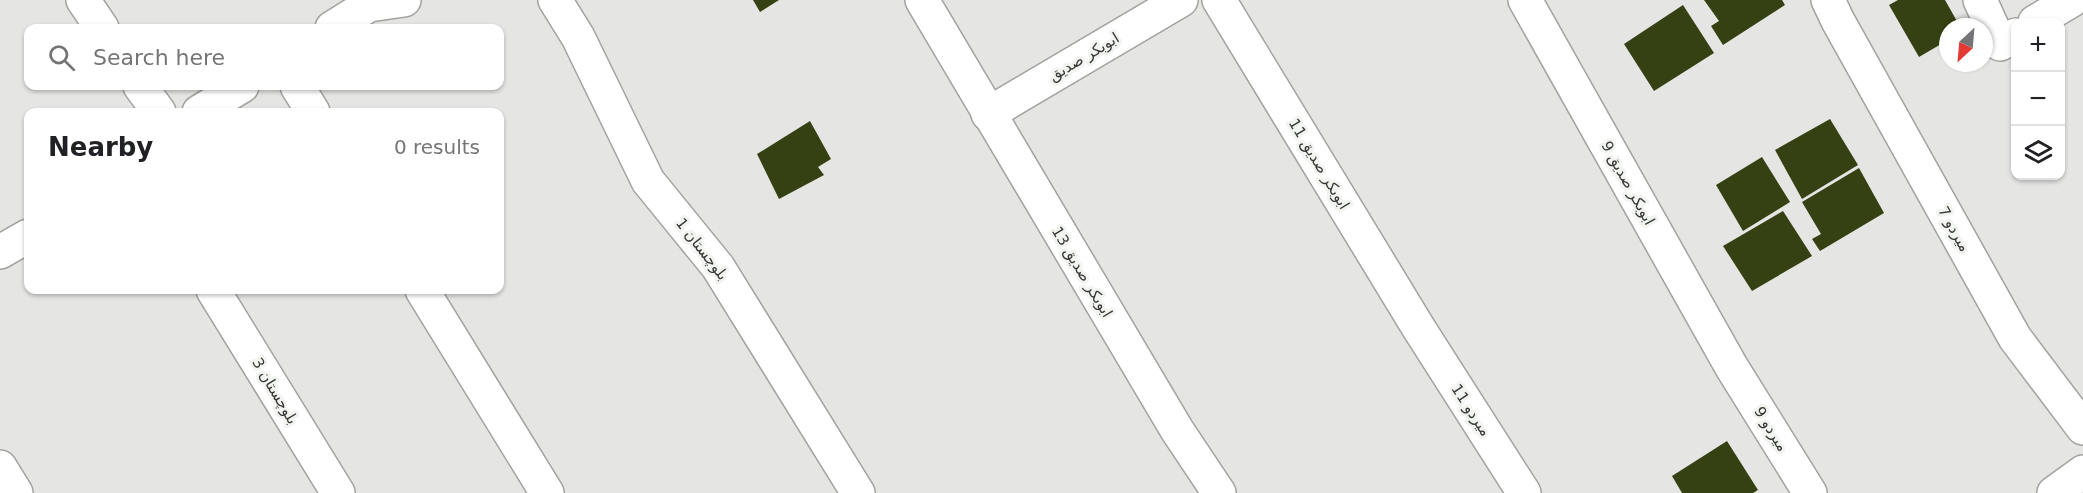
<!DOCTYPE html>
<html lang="en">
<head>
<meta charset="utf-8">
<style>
	:root { --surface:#fff; --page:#f2f2f2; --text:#202124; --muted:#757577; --line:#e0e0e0 }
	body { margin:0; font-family:"DejaVu Sans","Noto Sans Arabic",sans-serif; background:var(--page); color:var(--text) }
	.controls { position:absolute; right:18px; top:18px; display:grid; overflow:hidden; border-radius:12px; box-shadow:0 2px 4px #0004 }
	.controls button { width:54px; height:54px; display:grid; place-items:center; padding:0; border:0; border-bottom:2px solid var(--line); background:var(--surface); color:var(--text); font:30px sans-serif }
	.compass { position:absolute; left:1939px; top:18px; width:54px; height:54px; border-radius:50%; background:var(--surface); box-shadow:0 2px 4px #0004; rotate:206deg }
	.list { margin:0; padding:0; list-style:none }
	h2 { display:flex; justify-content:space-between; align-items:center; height:78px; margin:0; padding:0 24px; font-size:26px }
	h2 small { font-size:20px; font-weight:400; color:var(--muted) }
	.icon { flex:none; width:33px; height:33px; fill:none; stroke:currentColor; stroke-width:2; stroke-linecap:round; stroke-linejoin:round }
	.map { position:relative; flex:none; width:2083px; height:493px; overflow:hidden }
	.search { position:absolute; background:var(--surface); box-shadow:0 2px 4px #0004; left:24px; top:24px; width:480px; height:66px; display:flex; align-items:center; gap:15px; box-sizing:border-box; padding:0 21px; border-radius:12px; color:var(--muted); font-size:22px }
	.panel { position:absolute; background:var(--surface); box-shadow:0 2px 4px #0004; left:24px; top:108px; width:480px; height:186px; border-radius:12px }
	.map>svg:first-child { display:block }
	.building { fill:#354112 }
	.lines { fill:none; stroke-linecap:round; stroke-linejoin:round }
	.minor-casing { stroke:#a2a39f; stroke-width:36 }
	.minor { stroke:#fff; stroke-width:33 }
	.labels { text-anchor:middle; stroke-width:6; stroke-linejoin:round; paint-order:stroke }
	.street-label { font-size:15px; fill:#373736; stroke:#f2f4f0 }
</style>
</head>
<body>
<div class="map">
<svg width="2083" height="493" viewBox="0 0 2083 493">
	<rect width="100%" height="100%" fill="#e5e6e3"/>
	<g class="building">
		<path d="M753,0h26l-19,12z"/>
		<path d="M1704,0h78l3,5 -62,40 -12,-19 8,-5z"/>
		<path d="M1898,0h47l13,23 9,-5 5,9h-24v13l-29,17 -30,-52z"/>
		<path d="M1683,5l31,48 -60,38 -30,-47z"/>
		<path d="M1830,119l28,46 -56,34 -27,-49z"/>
		<path d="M810,121l21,38 -13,8 6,8 -45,24 -22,-45z"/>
		<path d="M1762,157l28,45 -47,29 -27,-46z"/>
		<path d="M1859,168l25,45 -64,38 -8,-12 9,-5 -19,-32z"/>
		<path d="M1783,211l29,45 -60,35 -29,-45z"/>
		<path d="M1727,441l31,49 -5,3h-71l-10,-17z"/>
	</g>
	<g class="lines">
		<g class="minor-casing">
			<g id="minor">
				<path d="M83,0l19,28"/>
				<path d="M555,0l23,37 70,144 70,86 140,226"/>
				<path d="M922,0l255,430 42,63"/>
				<path d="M1219,0l199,327 106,166"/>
				<path d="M1525,0l206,366 79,127"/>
				<path d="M1828,0l10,21 177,317 68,90"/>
				<path d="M1980,0l20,44 16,-9"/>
				<path d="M2035,22l37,-22"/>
				<path d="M332,28l37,-23 35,-5"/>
				<path d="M140,86l19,26"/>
				<path d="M297,86l16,26"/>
				<path d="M199,112l43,-26"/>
				<path d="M988,114l193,-114"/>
				<path d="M0,252l28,-16"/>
				<path d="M213,290l125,203"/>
				<path d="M422,290l125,203"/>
				<path d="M0,467l16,26"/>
				<path d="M2054,493l29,-21"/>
			</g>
		</g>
		<use href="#minor" class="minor"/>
	</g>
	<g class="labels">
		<g class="street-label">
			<text transform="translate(1084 57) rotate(-31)" y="5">ابوبکر صدیق</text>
			<text transform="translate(1319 164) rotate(59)" y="5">ابوبکر صدیق 11</text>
			<text transform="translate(1628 183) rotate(61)" y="5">ابوبکر صدیق 9</text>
			<text transform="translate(1954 229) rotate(61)" y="5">میردو 7</text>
			<text transform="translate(702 249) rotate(52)" y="5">بلوچستان 1</text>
			<text transform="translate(1082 272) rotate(59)" y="5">ابوبکر صدیق 13</text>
			<text transform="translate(275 391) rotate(59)" y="5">بلوچستان 3</text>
			<text transform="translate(1471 410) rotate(57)" y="5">میردو 11</text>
			<text transform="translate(1771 429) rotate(58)" y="5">میردو 9</text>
		</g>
	</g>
</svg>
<div class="controls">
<button>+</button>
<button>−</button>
<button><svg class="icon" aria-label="layers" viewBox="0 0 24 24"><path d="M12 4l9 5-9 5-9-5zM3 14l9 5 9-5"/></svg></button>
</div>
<svg class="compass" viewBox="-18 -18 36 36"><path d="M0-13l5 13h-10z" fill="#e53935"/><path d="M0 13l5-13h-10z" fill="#757577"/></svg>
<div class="search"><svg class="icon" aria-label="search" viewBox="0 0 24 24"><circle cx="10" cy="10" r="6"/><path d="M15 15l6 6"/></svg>Search here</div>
<section class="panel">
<h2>Nearby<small>0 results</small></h2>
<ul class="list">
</ul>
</section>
</div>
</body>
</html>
